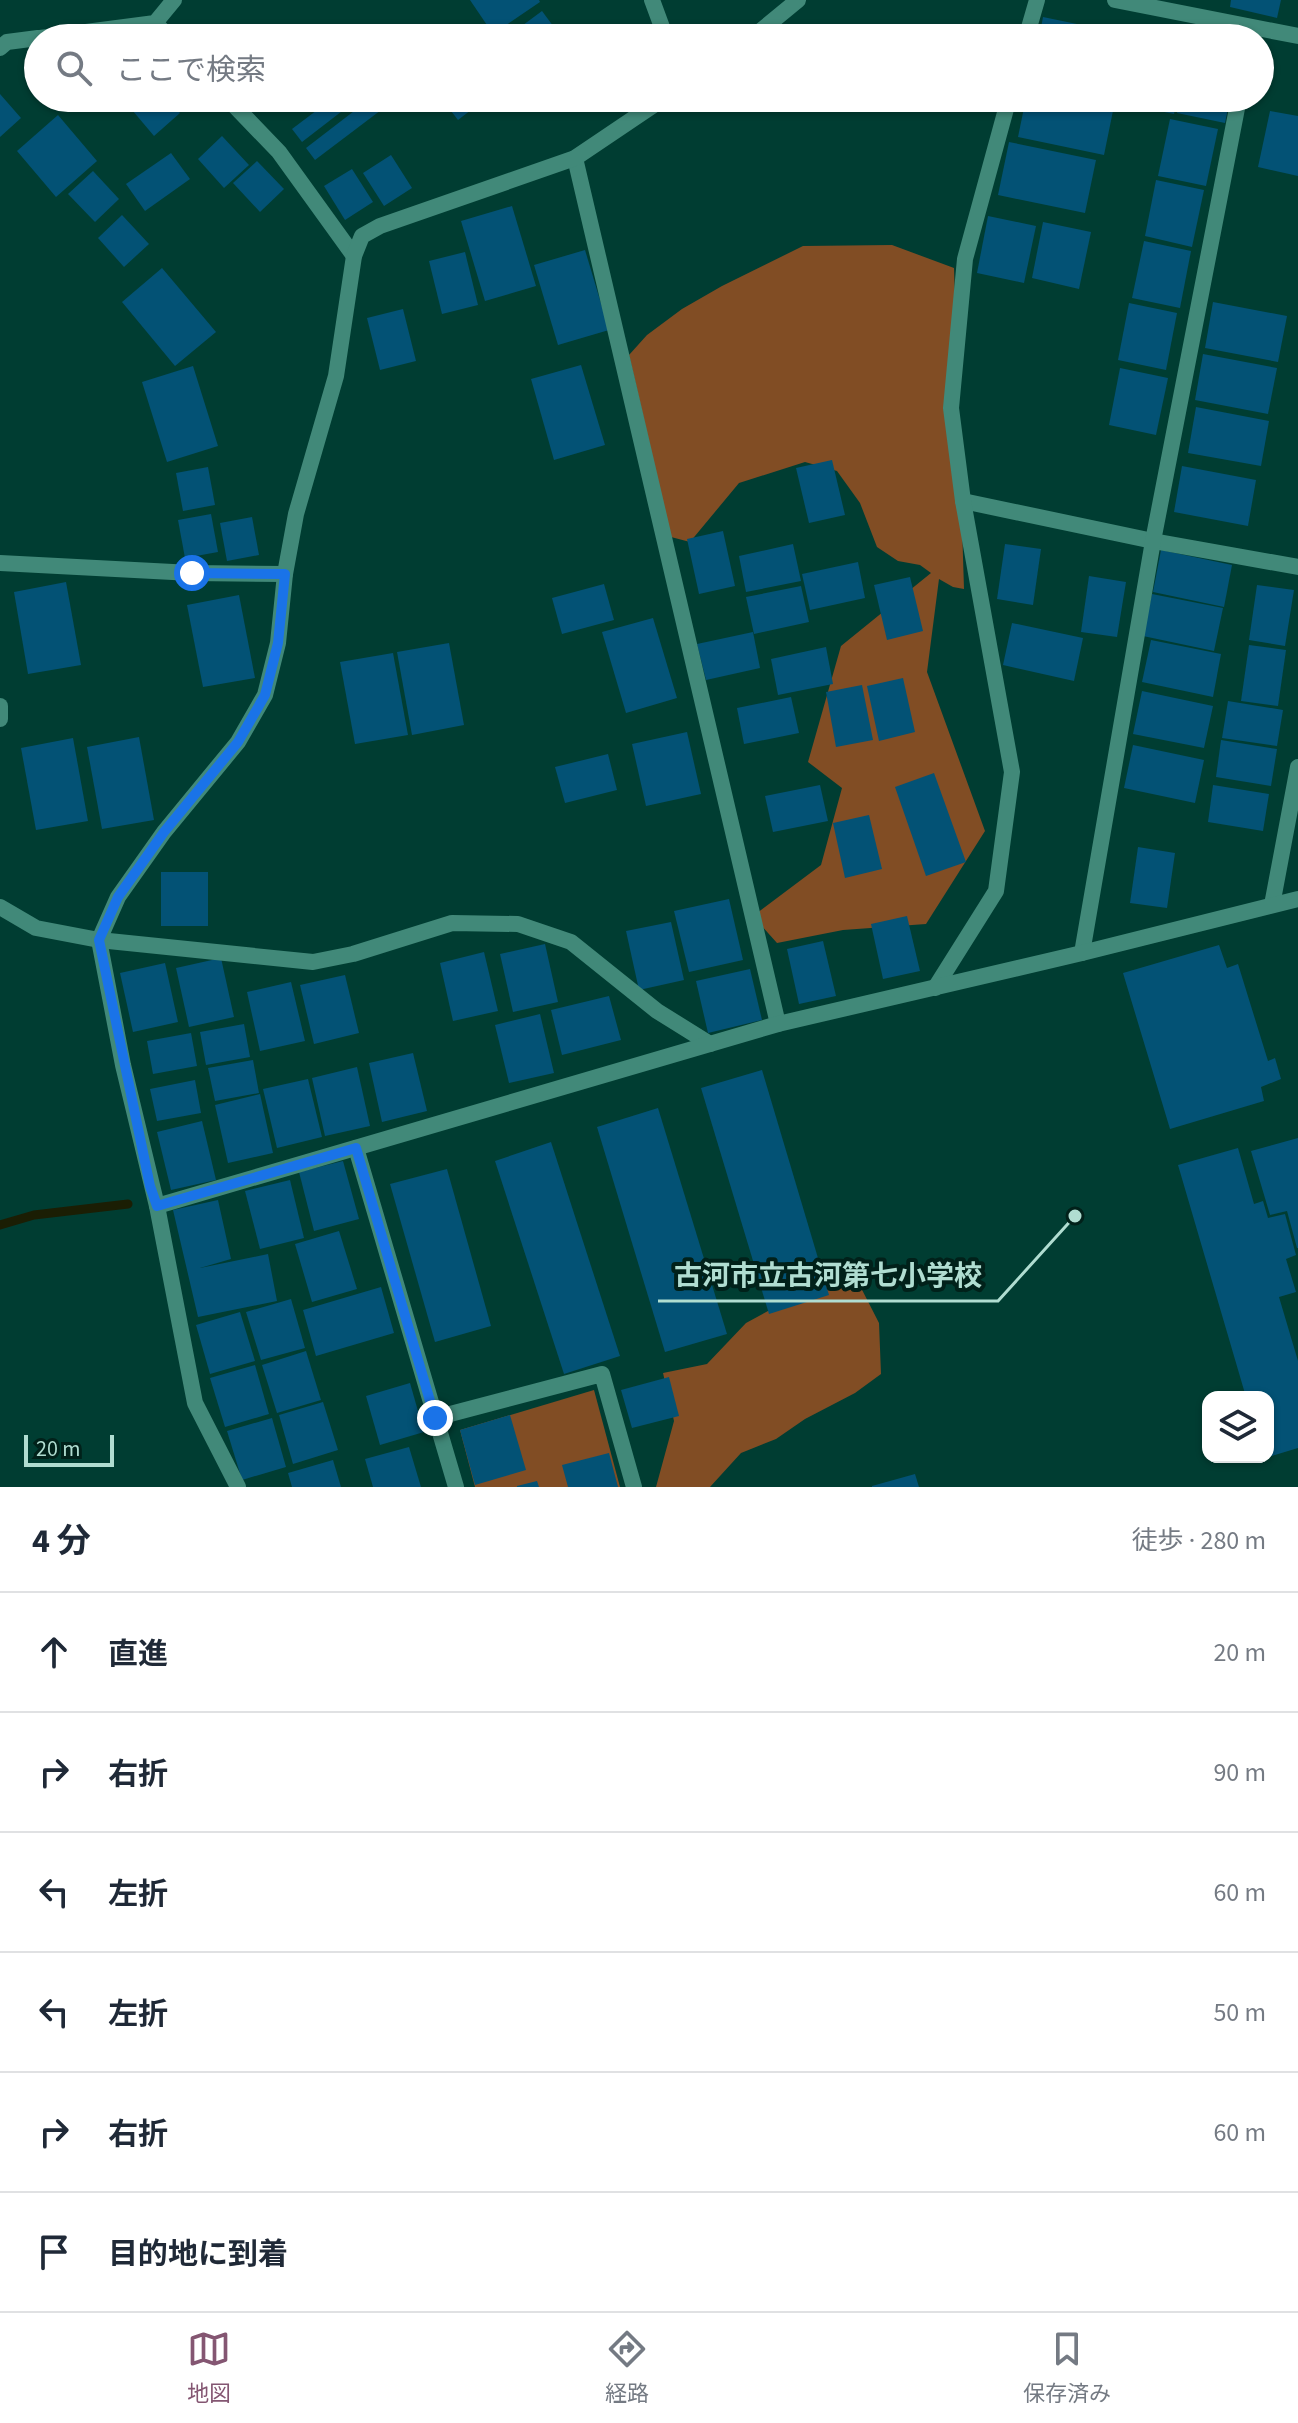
<!DOCTYPE html>
<html lang="ja">
<head>
<meta charset="utf-8">
<style>
	:root { --surface:#fff; --page:#f6f6f7; --text:#1f2937; --muted:#747a83; --line:#e0e1e3; --accent:#845672 }
	body { margin:0; font-family:"Source Sans 3","Noto Sans JP",sans-serif; background:var(--page); color:var(--text) }
	.controls { position:absolute; right:24px; bottom:24px; display:grid; overflow:hidden; border-radius:16px; box-shadow:0 2px 6px #0004 }
	.controls button { width:72px; height:72px; display:grid; place-items:center; padding:0; border:0; border-bottom:2px solid var(--line); background:var(--surface); color:var(--text); font:40px sans-serif }
	.scale { position:absolute; left:24px; bottom:20px; width:90px; box-sizing:border-box; padding-left:8px; border:4px solid #b0ddd1; border-top:0; font-size:22px; line-height:28px; white-space:nowrap; color:#b0ddd1; -webkit-text-stroke:6px #01211a; paint-order:stroke }
	.stop { position:absolute; width:24px; height:24px; margin:-18px; border:6px solid #1a73e8; border-radius:50%; background:#fff }
	.stop.end { background:#1a73e8; border-color:#fff; box-shadow:0 2px 8px #0008 }
	.list { margin:0; padding:0; list-style:none }
	h2 { display:flex; justify-content:space-between; align-items:center; height:104px; margin:0; padding:0 32px; font-size:34px }
	h2 small { font-size:26px; font-weight:400; color:var(--muted) }
	.list li { display:grid; grid-template-columns:52px 1fr auto; gap:24px; align-items:center; box-sizing:border-box; height:120px; padding:0 32px; border-top:2px solid var(--line) }
	.list b { display:block; font-size:30px; white-space:nowrap }
	.list em { font-size:26px; font-style:normal; color:var(--muted) }
	.icon { flex:none; width:44px; height:44px; fill:none; stroke:currentColor; stroke-width:2; stroke-linecap:round; stroke-linejoin:round }
	.map { position:relative; flex:none; width:1298px; height:1487px; overflow:hidden }
	.search { position:absolute; background:var(--surface); box-shadow:0 2px 6px #0004; left:24px; right:24px; top:24px; height:88px; display:flex; align-items:center; gap:20px; box-sizing:border-box; padding:0 28px; border-radius:44px; color:var(--muted); font-size:30px }
	.sheet { height:824px; background:var(--surface) }
	nav { display:flex; justify-content:space-around; align-items:center; box-sizing:border-box; height:112px; border-top:2px solid var(--line); background:var(--surface); font-size:22px; color:var(--muted) }
	nav a { display:grid; justify-items:center; gap:4px }
	nav .on { color:var(--accent) }
	.map>svg:first-child { display:block }
	.green { fill:#814d24 }
	.lines { fill:none; stroke-linecap:round; stroke-linejoin:round }
	.stream { stroke:#1b1e04; stroke-width:9 }
	.building { fill:#035275 }
	.minor { stroke:#418979; stroke-width:16 }
	.route { stroke:#1a73e8; stroke-width:10 }
	.leader { fill:none; stroke:#b0ddd1; stroke-width:3 }
	.callout-dot { fill:#b0ddd1; stroke:#01211a; stroke-width:3 }
	.callout-label { font-size:28px; text-anchor:middle; font-weight:bold; fill:#b0ddd1; stroke:#01211a; stroke-width:8; stroke-linejoin:round; paint-order:stroke }
</style>
</head>
<body>
<div class="map">
<svg width="1298" height="1487" viewBox="0 0 1298 1487">
	<rect width="100%" height="100%" fill="#003d32"/>
	<g class="green">
		<path d="M892,245l62,23 10,321 -11,-2 -14,-8 -12,93 58,159 -59,93 -83,6 -66,13 -24,-27 68,-51 21,-77 -34,-26 33,-116 90,-73 -11,-8 -22,-4 -21,-14 -17,-44 -23,-32 -32,-9 -66,21 -49,59 -19,-5 -42,-182 18,-20 35,-26 40,-23 81,-40z"/>
		<path d="M856,1278l23,45 2,51 -26,19 -50,26 -29,20 -35,14 -31,34h-54l18,-66 -11,-48 44,-9 39,-41 79,-43z"/>
		<path d="M594,1390l26,97h-145l-15,-57z"/>
	</g>
	<g class="lines">
		<path class="stream" d="M0,1225l34,-10 94,-11"/>
	</g>
	<g class="building">
		<path d="M470,0h69l1,2 -47,32z"/>
		<path d="M1231,0h50l-4,18 -47,-11z"/>
		<path d="M542,11l20,27h-42l-5,-7z"/>
		<path d="M1043,17l87,18 -1,3h-90z"/>
		<path d="M433,25l10,13h-27z"/>
		<path d="M0,94l21,24 -21,19z"/>
		<path d="M122,98h45l13,15 -26,23z"/>
		<path d="M333,98h26l-57,44 -10,-13z"/>
		<path d="M371,98h26l-82,62 -9,-12z"/>
		<path d="M441,98h42l1,2 -26,20z"/>
		<path d="M1026,98h72l17,3 -11,54 -86,-18z"/>
		<path d="M1127,98h50l-3,16 -48,-10z"/>
		<path d="M1180,98h50l-5,25 -48,-10z"/>
		<path d="M1270,111l28,5v60l-40,-9z"/>
		<path d="M58,115l39,46 -41,36 -39,-46z"/>
		<path d="M1170,119l48,10 -12,57 -48,-10z"/>
		<path d="M222,136l27,29 -25,23 -26,-29z"/>
		<path d="M1009,142l87,18 -11,53 -87,-18z"/>
		<path d="M171,153l19,26 -45,32 -19,-27z"/>
		<path d="M391,155l21,33 -28,18 -21,-33z"/>
		<path d="M257,161l27,28 -24,23 -27,-29z"/>
		<path d="M352,169l21,33 -28,18 -21,-34z"/>
		<path d="M93,171l26,28 -24,23 -27,-28z"/>
		<path d="M1156,180l48,10 -12,57 -47,-11z"/>
		<path d="M512,206l24,80 -51,15 -24,-80z"/>
		<path d="M122,215l27,29 -25,23 -26,-29z"/>
		<path d="M988,216l48,10 -12,57 -47,-10z"/>
		<path d="M1043,222l48,10 -12,57 -47,-11z"/>
		<path d="M1144,241l47,10 -11,57 -48,-10z"/>
		<path d="M585,250l24,80 -51,15 -24,-80z"/>
		<path d="M465,252l13,53 -36,9 -13,-53z"/>
		<path d="M162,268l54,64 -41,34 -53,-64z"/>
		<path d="M1213,302l74,14 -9,46 -73,-14z"/>
		<path d="M1129,303l48,10 -11,57 -48,-10z"/>
		<path d="M403,309l13,52 -36,9 -13,-52z"/>
		<path d="M1203,354l74,14 -9,46 -73,-14z"/>
		<path d="M581,365l24,80 -51,15 -23,-81z"/>
		<path d="M193,366l25,80 -51,16 -25,-80z"/>
		<path d="M1120,368l48,10 -12,57 -47,-10z"/>
		<path d="M1196,407l73,14 -8,45 -73,-13z"/>
		<path d="M832,460l13,55 -36,8 -13,-55z"/>
		<path d="M1182,466l74,14 -8,46 -74,-14z"/>
		<path d="M208,467l7,38 -32,6 -7,-38z"/>
		<path d="M211,514l7,38 -33,6 -7,-38z"/>
		<path d="M252,517l7,38 -32,6 -7,-38z"/>
		<path d="M723,531l12,55 -36,8 -12,-55z"/>
		<path d="M793,544l8,37 -55,11 -7,-36z"/>
		<path d="M1005,544l36,5 -8,56 -36,-6z"/>
		<path d="M1161,550l71,15 -8,42 -71,-15z"/>
		<path d="M858,562l7,36 -55,12 -8,-36z"/>
		<path d="M1089,576l37,6 -9,55 -36,-5z"/>
		<path d="M910,577l13,54 -36,9 -13,-55z"/>
		<path d="M66,582l15,83 -53,9 -14,-82z"/>
		<path d="M604,584l10,36 -52,14 -10,-36z"/>
		<path d="M1257,585l37,5 -9,56 -36,-6z"/>
		<path d="M801,586l8,36 -55,12 -8,-37z"/>
		<path d="M1152,594l71,14 -9,43 -71,-15z"/>
		<path d="M239,595l16,83 -52,9 -16,-82z"/>
		<path d="M653,618l24,80 -51,15 -24,-81z"/>
		<path d="M1012,623l71,15 -9,43 -71,-16z"/>
		<path d="M753,632l7,36 -54,12 -9,-36z"/>
		<path d="M1151,640l70,14 -8,43 -71,-15z"/>
		<path d="M449,643l15,82 -52,10 -15,-83z"/>
		<path d="M1249,645l37,5 -8,56 -37,-5z"/>
		<path d="M826,647l7,37 -55,11 -7,-36z"/>
		<path d="M393,653l15,82 -53,9 -15,-82z"/>
		<path d="M903,678l12,54 -36,9 -12,-55z"/>
		<path d="M862,685l11,55 -37,7 -10,-55z"/>
		<path d="M1142,691l71,15 -9,42 -71,-14z"/>
		<path d="M791,697l8,36 -55,11 -7,-36z"/>
		<path d="M1228,701l55,9 -6,36 -55,-8z"/>
		<path d="M687,732l14,62 -55,12 -14,-62z"/>
		<path d="M139,737l15,83 -52,9 -15,-82z"/>
		<path d="M73,738l15,83 -52,9 -15,-82z"/>
		<path d="M1221,740l56,9 -6,37 -55,-9z"/>
		<path d="M1133,745l71,15 -9,43 -71,-15z"/>
		<path d="M608,754l9,36 -52,13 -10,-36z"/>
		<path d="M934,773l32,89 -40,14 -31,-89z"/>
		<path d="M820,785l8,36 -55,11 -8,-36z"/>
		<path d="M1213,785l56,9 -6,37 -55,-9z"/>
		<path d="M869,815l13,54 -37,9 -12,-55z"/>
		<path d="M1138,847l37,6 -8,55 -37,-5z"/>
		<rect x="161" y="872" width="47" height="54"/>
		<path d="M729,899l14,61 -54,12 -15,-61z"/>
		<path d="M907,916l13,55 -37,8 -12,-55z"/>
		<path d="M671,922l13,58 -45,10 -13,-59z"/>
		<path d="M823,941l13,55 -37,8 -12,-55z"/>
		<path d="M545,944l13,58 -45,10 -13,-58z"/>
		<path d="M1219,945l8,23 11,-4 30,97 7,-3 6,21 -20,8 3,14 -94,28 -47,-156z"/>
		<path d="M484,952l14,59 -45,10 -13,-58z"/>
		<path d="M221,958l13,59 -45,10 -13,-59z"/>
		<path d="M165,963l13,59 -45,10 -13,-59z"/>
		<path d="M750,969l12,51 -54,13 -12,-52z"/>
		<path d="M345,975l14,58 -45,11 -14,-59z"/>
		<path d="M291,982l14,59 -45,10 -13,-59z"/>
		<path d="M609,996l12,44 -59,15 -11,-45z"/>
		<path d="M540,1014l14,59 -45,10 -14,-58z"/>
		<path d="M244,1024l6,33 -44,8 -6,-33z"/>
		<path d="M191,1033l6,33 -44,8 -6,-33z"/>
		<path d="M413,1053l14,58 -45,11 -13,-59z"/>
		<path d="M253,1060l6,33 -44,8 -7,-33z"/>
		<path d="M357,1067l13,59 -45,10 -13,-58z"/>
		<path d="M762,1070l67,225 -60,19 -68,-226z"/>
		<path d="M308,1079l14,58 -45,11 -14,-59z"/>
		<path d="M195,1080l6,33 -44,8 -7,-32z"/>
		<path d="M260,1094l13,59 -45,10 -13,-58z"/>
		<path d="M658,1108l69,226 -62,18 -68,-225z"/>
		<path d="M202,1121l14,59 -45,10 -14,-58z"/>
		<path d="M1298,1138v110h-1l-10,-37 -17,4 -19,-64z"/>
		<path d="M551,1142l69,214 -56,18 -69,-213z"/>
		<path d="M1238,1148l16,56 9,-3 5,17 17,-4 11,41 -10,4 10,33 -17,5 19,64v87l-30,9v-60h-22l-68,-232z"/>
		<path d="M343,1161l16,58 -45,12 -15,-59z"/>
		<path d="M447,1169l44,157 -56,16 -45,-158z"/>
		<path d="M290,1180l14,58 -44,11 -15,-58z"/>
		<path d="M218,1200l13,59 -31,9 68,-14 9,47 -79,16 -25,-107z"/>
		<path d="M339,1231l18,58 -45,13 -17,-58z"/>
		<path d="M381,1287l13,46 -78,23 -13,-46z"/>
		<path d="M291,1299l14,49 -44,12 -15,-48z"/>
		<path d="M240,1312l15,49 -45,13 -14,-49z"/>
		<path d="M306,1351l15,49 -44,13 -15,-48z"/>
		<path d="M255,1365l14,49 -44,13 -15,-49z"/>
		<path d="M669,1377l10,39 -47,12 -11,-38z"/>
		<path d="M410,1383l14,49 -44,13 -14,-49z"/>
		<path d="M323,1402l15,48 -45,14 -14,-49z"/>
		<path d="M510,1415l16,55 -51,15 -15,-55z"/>
		<path d="M272,1418l14,49 -44,13 -15,-49z"/>
		<path d="M409,1447l12,40h-48l-8,-28z"/>
		<path d="M609,1453l9,34h-50l-6,-22z"/>
		<path d="M333,1460l8,27h-49l-4,-14z"/>
		<path d="M915,1474l4,13h-47v-1z"/>
		<path d="M537,1481l2,6h-22v-1z"/>
	</g>
	<g class="lines">
		<g class="minor">
			<path d="M652,0l14,38"/>
			<path d="M1115,0l183,36"/>
			<path d="M155,23l15,15"/>
			<path d="M40,38l115,-15 19,-23"/>
			<path d="M752,38l46,-38"/>
			<path d="M1026,38l11,-38"/>
			<path d="M0,48l7,-6 31,-4"/>
			<path d="M227,98l52,54 75,104"/>
			<path d="M575,158l203,866"/>
			<path d="M963,501l190,40 145,26"/>
			<path d="M0,563l192,10 93,1"/>
			<path d="M0,706v13"/>
			<path d="M1272,905l26,-138"/>
			<path d="M0,907l36,21 63,12 214,22 40,-8 99,-31 66,1 53,18 86,69 53,33"/>
			<path d="M1082,953l71,-412 86,-443"/>
			<path d="M935,988l61,-97 16,-119 -49,-271 -12,-93 14,-149 44,-161"/>
			<path d="M356,1148l100,339"/>
			<path d="M157,1206l621,-182 304,-71 216,-54"/>
			<path d="M435,1418l167,-44 32,113"/>
			<path d="M238,1487l-43,-84 -38,-197 -34,-141 -24,-125 19,-43 46,-65 74,-90 27,-47 13,-52 7,-69 11,-60 40,-138 18,-120 8,-20 18,-10 195,-68 89,-60"/>
		</g>
	</g>
	<g class="lines">
		<path class="route" d="M192,573l93,1 -7,69 -13,52 -27,47 -74,90 -46,65 -19,43 51,246 7,20 199,-58 79,270"/>
	</g>
	<path class="leader" d="M1075 1216L998 1301H658"/>
	<circle class="callout-dot" cx="1075" cy="1216" r="8"/>
	<g class="callout-label">
		<text x="828" y="1285">古河市立古河第七小学校</text>
	</g>
</svg>
<div class="controls">
<button><svg class="icon" aria-label="layers" viewBox="0 0 24 24"><path d="M12 4l9 5-9 5-9-5zM3 14l9 5 9-5"/></svg></button>
</div>
<div class="scale">20 m</div>
<div class="stop" style="left:192px;top:573px"></div>
<div class="stop end" style="left:435px;top:1418px"></div>
<div class="search"><svg class="icon" aria-label="search" viewBox="0 0 24 24"><circle cx="10" cy="10" r="6"/><path d="M15 15l6 6"/></svg>ここで検索</div>
</div>
<section class="sheet">
<h2>4 分<small>徒歩 · 280 m</small></h2>
<ul class="list">
<li><svg class="icon" aria-label="ahead" viewBox="0 0 24 24"><path d="M12 20V5M6 11l6-6 6 6"/></svg><div><b>直進</b></div><em>20 m</em></li>
<li><svg class="icon" aria-label="right" viewBox="0 0 24 24"><path d="M7 20v-9h11M14 6l5 5-5 5"/></svg><div><b>右折</b></div><em>90 m</em></li>
<li><svg class="icon" aria-label="left" viewBox="0 0 24 24"><path d="M17 20v-9H6M10 6l-5 5 5 5"/></svg><div><b>左折</b></div><em>60 m</em></li>
<li><svg class="icon" aria-label="left" viewBox="0 0 24 24"><path d="M17 20v-9H6M10 6l-5 5 5 5"/></svg><div><b>左折</b></div><em>50 m</em></li>
<li><svg class="icon" aria-label="right" viewBox="0 0 24 24"><path d="M7 20v-9h11M14 6l5 5-5 5"/></svg><div><b>右折</b></div><em>60 m</em></li>
<li><svg class="icon" aria-label="arrive" viewBox="0 0 24 24"><path d="M6 21V4h12l-3 4 3 4H6"/></svg><div><b>目的地に到着</b></div></li>
</ul>
</section>
<nav>
<a class="on"><svg class="icon" aria-label="map" viewBox="0 0 24 24"><path d="M3 6l6-2 6 2 6-2v14l-6 2-6-2-6 2zM9 4v14M15 6v14"/></svg>地図</a>
<a><svg class="icon" aria-label="directions" viewBox="0 0 24 24"><path d="M12 3l9 9-9 9-9-9zM9 14v-3h6M13 9l2 2-2 2"/></svg>経路</a>
<a><svg class="icon" aria-label="saved" viewBox="0 0 24 24"><path d="M7 4h10v16l-5-4-5 4z"/></svg>保存済み</a>
</nav>
</body>
</html>
